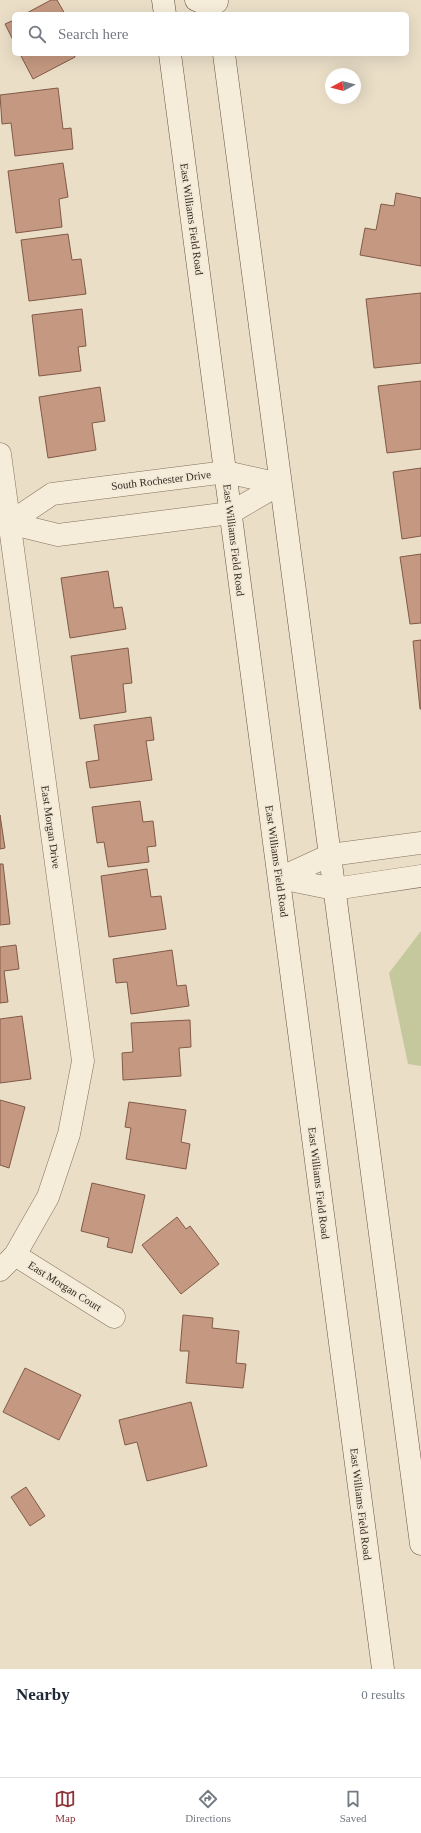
<!DOCTYPE html>
<html lang="en">
<head>
<meta charset="utf-8">
<style>
	:root { --surface:#fff; --page:#f6f6f7; --text:#1f2937; --muted:#747a83; --line:#e0e1e3; --accent:#8d343a }
	body { margin:0; font-family:Georgia,serif; background:var(--page); color:var(--text) }
	.compass { position:absolute; left:325px; top:68px; width:36px; height:36px; border-radius:50%; background:var(--surface); box-shadow:0 4px 16px #0002; rotate:263deg }
	.list { margin:0; padding:0; list-style:none }
	h2 { display:flex; justify-content:space-between; align-items:center; height:52px; margin:0; padding:0 16px; font-size:17px }
	h2 small { font-size:13px; font-weight:400; color:var(--muted) }
	.icon { flex:none; width:22px; height:22px; fill:none; stroke:currentColor; stroke-width:2; stroke-linecap:round; stroke-linejoin:round }
	.map { position:relative; flex:none; width:421px; height:1669px; overflow:hidden }
	.search { position:absolute; background:var(--surface); box-shadow:0 4px 16px #0002; left:12px; right:12px; top:12px; height:44px; display:flex; align-items:center; gap:10px; box-sizing:border-box; padding:0 14px; border-radius:6px; color:var(--muted); font-size:15px }
	.sheet { height:108px; background:var(--surface) }
	nav { display:flex; justify-content:space-around; align-items:center; box-sizing:border-box; height:56px; border-top:1px solid var(--line); background:var(--surface); font-size:11px; color:var(--muted) }
	nav a { display:grid; justify-items:center; gap:2px }
	nav .on { color:var(--accent) }
	.map>svg:first-child { display:block }
	.green { fill:#c5c79c }
	.building { fill:#c59981; stroke:#815a47 }
	.lines { fill:none; stroke-linecap:round; stroke-linejoin:round }
	.minor-casing { stroke:#84705e; stroke-width:23 }
	.secondary-casing { stroke:#665241; stroke-width:23 }
	.minor { stroke:#f6ecda; stroke-width:22 }
	.secondary { stroke:#f6ecda; stroke-width:22 }
	.labels { text-anchor:middle; stroke-width:3; stroke-linejoin:round; paint-order:stroke }
	.street-label { font-size:11px; fill:#362a21; stroke:#f2e8d6 }
</style>
</head>
<body>
<div class="map">
<svg width="421" height="1669" viewBox="0 0 421 1669">
	<rect width="100%" height="100%" fill="#eadec7"/>
	<path class="green" d="M421,931v135l-13,-2 -19,-91z"/>
	<g class="building">
		<path d="M51,0h6l8,14h-40z"/>
		<path d="M14,20v22l-9,-18z"/>
		<path d="M20,54h54l1,3 -42,22z"/>
		<path d="M58,88l5,41 8,-1 2,21 -58,7 -4,-33 -9,1 -2,-29z"/>
		<path d="M63,163l5,34 -9,2 3,28 -46,6 -8,-62z"/>
		<path d="M396,193l25,5v68l-61,-11 5,-27 11,2 5,-26 13,2z"/>
		<path d="M68,234l4,26 9,-1 5,35 -57,7 -8,-61z"/>
		<path d="M421,293v70l-47,5 -8,-69z"/>
		<path d="M82,309l4,37 -8,1 3,24 -42,5 -7,-61z"/>
		<path d="M421,381v68l-34,4 -9,-67z"/>
		<path d="M100,387l5,34 -13,2 4,27 -48,8 -9,-61z"/>
		<path d="M421,468v68l-19,3 -9,-67z"/>
		<path d="M421,554v69l-11,1 -10,-67z"/>
		<path d="M108,571l6,37 8,-1 4,22 -56,9 -9,-60z"/>
		<path d="M421,640v69h-1l-7,-68z"/>
		<path d="M128,648l4,35 -9,1 3,28 -46,7 -9,-63z"/>
		<path d="M151,717l3,23 -8,1 6,39 -62,8 -4,-26 13,-2 -5,-35z"/>
		<path d="M140,801l3,21 10,-1 3,25 -9,1 2,15 -41,5 -4,-25 -7,1 -5,-36z"/>
		<path d="M0,815l5,33 -5,1z"/>
		<path d="M0,864h3l7,60 -10,1z"/>
		<path d="M147,869l4,28 10,-1 5,33 -57,8 -8,-61z"/>
		<path d="M16,945l3,24 -15,2 4,31 -8,1v-56z"/>
		<path d="M172,950l5,36 9,-1 3,21 -58,8 -4,-32 -11,1 -3,-24z"/>
		<path d="M22,1016l9,63 -31,4v-64z"/>
		<path d="M190,1020l1,27 -12,1 2,28 -58,4 -1,-27 11,-1 -2,-29z"/>
		<path d="M0,1100l25,7 -16,61 -9,-3z"/>
		<path d="M129,1102l57,8 -5,32 9,2 -4,25 -60,-10 5,-31 -6,-1z"/>
		<path d="M92,1183l53,12 -13,58 -25,-6 2,-9 -28,-7z"/>
		<path d="M177,1217l9,12 4,-3 29,38 -38,30 -39,-49z"/>
		<path d="M183,1315l30,3 -1,10 27,3 -3,32 10,1 -3,24 -57,-5 3,-32h-9z"/>
		<path d="M25,1368l56,27 -22,45 -56,-28z"/>
		<path d="M191,1402l16,64 -60,15 -10,-39 -12,3 -6,-25z"/>
		<path d="M26,1487l19,29 -15,10 -19,-29z"/>
	</g>
	<g class="lines">
		<g class="minor-casing">
			<g id="minor">
				<path d="M0,454l83,607 -14,73 -21,63 -33,58 -15,15"/>
				<path d="M9,523l43,-29 174,-22 54,12"/>
				<path d="M9,523l49,12 172,-22 50,-29"/>
				<path d="M280,878l50,-23 91,-12"/>
				<path d="M280,878l54,11 87,-13"/>
				<path d="M15,1255l99,62"/>
			</g>
		</g>
		<g class="secondary-casing">
			<g id="secondary">
				<path d="M163,0l2,14"/>
				<path d="M196,0l7,3 14,-1"/>
				<path d="M170,54l213,1615"/>
				<path d="M224,54l197,1490"/>
			</g>
		</g>
		<use href="#minor" class="minor"/>
		<use href="#secondary" class="secondary"/>
	</g>
	<g class="labels">
		<g class="street-label">
			<text transform="translate(192 219) rotate(82)" y="4">East Williams Field Road</text>
			<text transform="translate(161 480) rotate(-7)" y="4">South Rochester Drive</text>
			<text transform="translate(234 540) rotate(83)" y="4">East Williams Field Road</text>
			<text transform="translate(51 827) rotate(82)" y="4">East Morgan Drive</text>
			<text transform="translate(277 861) rotate(82)" y="4">East Williams Field Road</text>
			<text transform="translate(319 1183) rotate(83)" y="4">East Williams Field Road</text>
			<text transform="translate(65 1286) rotate(32)" y="4">East Morgan Court</text>
			<text transform="translate(361 1504) rotate(83)" y="4">East Williams Field Road</text>
		</g>
	</g>
</svg>
<svg class="compass" viewBox="-18 -18 36 36"><path d="M0-13l5 13h-10z" fill="#e53935"/><path d="M0 13l5-13h-10z" fill="#747a83"/></svg>
<div class="search"><svg class="icon" aria-label="search" viewBox="0 0 24 24"><circle cx="10" cy="10" r="6"/><path d="M15 15l6 6"/></svg>Search here</div>
</div>
<section class="sheet">
<h2>Nearby<small>0 results</small></h2>
<ul class="list">
</ul>
</section>
<nav>
<a class="on"><svg class="icon" aria-label="map" viewBox="0 0 24 24"><path d="M3 6l6-2 6 2 6-2v14l-6 2-6-2-6 2zM9 4v14M15 6v14"/></svg>Map</a>
<a><svg class="icon" aria-label="directions" viewBox="0 0 24 24"><path d="M12 3l9 9-9 9-9-9zM9 14v-3h6M13 9l2 2-2 2"/></svg>Directions</a>
<a><svg class="icon" aria-label="saved" viewBox="0 0 24 24"><path d="M7 4h10v16l-5-4-5 4z"/></svg>Saved</a>
</nav>
</body>
</html>
